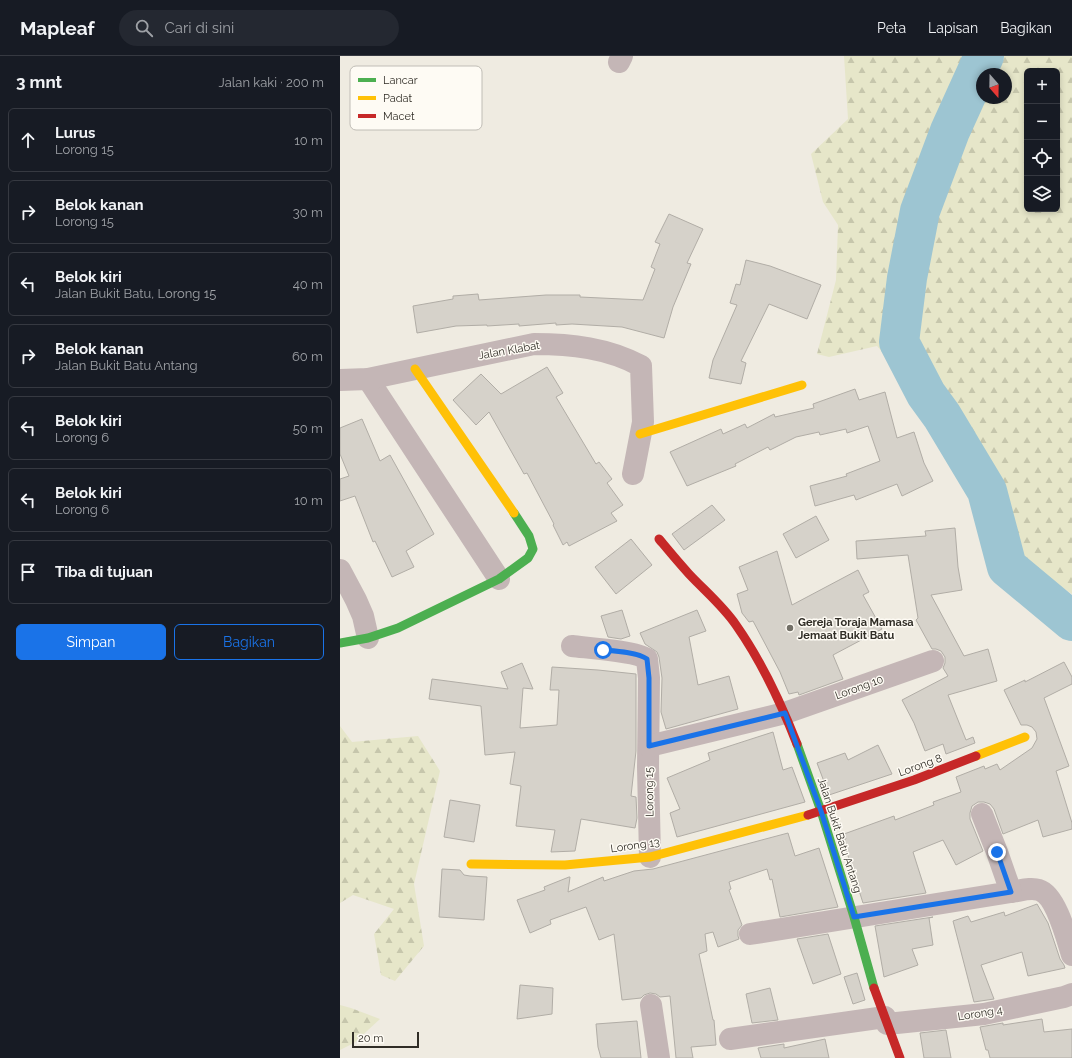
<!DOCTYPE html>
<html lang="id">
<head>
<meta charset="utf-8">
<style>
	:root { --surface:#171b24; --page:#242831; --text:#f1f3f6; --muted:#9ea1a6; --line:#363941; --accent:#1a73e8 }
	body { margin:0; font-family:Raleway,sans-serif; background:var(--page); color:var(--text) }
	.controls { position:absolute; right:12px; top:12px; display:grid; overflow:hidden; border-radius:6px; box-shadow:0 2px 6px #0003 }
	.controls button { width:36px; height:36px; display:grid; place-items:center; padding:0; border:0; border-bottom:1px solid var(--line); background:var(--surface); color:var(--text); font:20px sans-serif }
	.compass { position:absolute; left:636px; top:12px; width:36px; height:36px; border-radius:50%; background:var(--surface); box-shadow:0 2px 6px #0003; rotate:160deg }
	.scale { position:absolute; left:12px; bottom:10px; width:67px; box-sizing:border-box; padding-left:4px; border:2px solid #302d26; border-top:0; font-size:11px; line-height:14px; white-space:nowrap; color:#302d26; -webkit-text-stroke:3px #fefbf4; paint-order:stroke }
	.stop { position:absolute; width:12px; height:12px; margin:-9px; border:3px solid #1a73e8; border-radius:50%; background:#fff }
	.stop.end { background:#1a73e8; border-color:#fff; box-shadow:0 1px 4px #0008 }
	.list { margin:0; padding:0; list-style:none }
	h2 { display:flex; justify-content:space-between; align-items:center; height:52px; margin:0; padding:0 16px; font-size:17px }
	h2 small { font-size:13px; font-weight:400; color:var(--muted) }
	.list li { display:grid; grid-template-columns:26px 1fr auto; gap:12px; align-items:center; box-sizing:border-box; height:64px; margin:0 8px 8px; padding:0 8px; border:1px solid var(--line); border-radius:6px }
	.list b { display:block; font-size:15px; white-space:nowrap }
	.list p { margin:0; font-size:13px; white-space:nowrap; color:var(--muted) }
	.list em { font-size:13px; font-style:normal; color:var(--muted) }
	.actions { display:flex; gap:8px; padding:12px 16px }
	.actions a { flex:1; padding:9px 0; border:1px solid var(--accent); border-radius:6px; text-align:center; font-size:14px; color:var(--accent) }
	.actions .main { background:var(--accent); color:#fff }
	.icon { flex:none; width:22px; height:22px; fill:none; stroke:currentColor; stroke-width:2; stroke-linecap:round; stroke-linejoin:round }
	.map { position:relative; flex:none; width:732px; height:1002px; overflow:hidden }
	header { display:flex; align-items:center; gap:24px; box-sizing:border-box; height:56px; padding:0 20px; background:var(--surface); border-bottom:1px solid var(--line) }
	header strong { font-size:19px }
	nav { display:flex; gap:22px; margin-inline-start:auto; font-size:14px }
	.search { width:280px; height:36px; background:var(--page); display:flex; align-items:center; gap:10px; box-sizing:border-box; padding:0 14px; border-radius:22px; color:var(--muted); font-size:15px }
	main { display:flex }
	aside { flex:1; background:var(--surface) }
	.map>svg:first-child { display:block }
	.forest { fill:url(#forest-firs); fill-rule:evenodd }
	.lines { fill:none; stroke-linecap:round; stroke-linejoin:round }
	.river { stroke:#9dc5d2; stroke-width:40 }
	.building { fill:#d6d2ca; stroke:#b1ada6 }
	.street { stroke:#c4b6b6; stroke-width:22 }
	.fast { stroke:#4caf50; stroke-width:9 }
	.slow { stroke:#ffc107; stroke-width:9 }
	.jam { stroke:#c62828; stroke-width:9 }
	.route { stroke:#1a73e8; stroke-width:5 }
	.poi-dot { fill:#737067; stroke:#fefbf4; stroke-width:1.5 }
	.labels { text-anchor:middle; stroke-width:3; stroke-linejoin:round; paint-order:stroke }
	.street-label { font-size:11px; fill:#302d26; stroke:#fefbf4 }
	.poi-label { font-size:11px; font-weight:bold; fill:#302d26; stroke:#fefbf4; text-anchor:start }
	.key { fill:#fefbf4; stroke:#c0bdb6; stroke-width:1 }
	.key-label { font-size:11px; fill:#302d26 }
</style>
</head>
<body>
<header>
<strong>Mapleaf</strong>
<div class="search"><svg class="icon" aria-label="search" viewBox="0 0 24 24"><circle cx="10" cy="10" r="6"/><path d="M15 15l6 6"/></svg>Cari di sini</div>
<nav><a>Peta</a><a>Lapisan</a><a>Bagikan</a></nav>
</header>
<main>
<aside>
<h2>3 mnt<small>Jalan kaki · 200 m</small></h2>
<ul class="list">
<li><svg class="icon" aria-label="ahead" viewBox="0 0 24 24"><path d="M12 20V5M6 11l6-6 6 6"/></svg><div><b>Lurus</b><p>Lorong 15</p></div><em>10 m</em></li>
<li><svg class="icon" aria-label="right" viewBox="0 0 24 24"><path d="M7 20v-9h11M14 6l5 5-5 5"/></svg><div><b>Belok kanan</b><p>Lorong 15</p></div><em>30 m</em></li>
<li><svg class="icon" aria-label="left" viewBox="0 0 24 24"><path d="M17 20v-9H6M10 6l-5 5 5 5"/></svg><div><b>Belok kiri</b><p>Jalan Bukit Batu, Lorong 15</p></div><em>40 m</em></li>
<li><svg class="icon" aria-label="right" viewBox="0 0 24 24"><path d="M7 20v-9h11M14 6l5 5-5 5"/></svg><div><b>Belok kanan</b><p>Jalan Bukit Batu Antang</p></div><em>60 m</em></li>
<li><svg class="icon" aria-label="left" viewBox="0 0 24 24"><path d="M17 20v-9H6M10 6l-5 5 5 5"/></svg><div><b>Belok kiri</b><p>Lorong 6</p></div><em>50 m</em></li>
<li><svg class="icon" aria-label="left" viewBox="0 0 24 24"><path d="M17 20v-9H6M10 6l-5 5 5 5"/></svg><div><b>Belok kiri</b><p>Lorong 6</p></div><em>10 m</em></li>
<li><svg class="icon" aria-label="arrive" viewBox="0 0 24 24"><path d="M6 21V4h12l-3 4 3 4H6"/></svg><div><b>Tiba di tujuan</b></div></li>
</ul>
<div class="actions"><a class="main">Simpan</a><a>Bagikan</a></div>
</aside>
<div class="map">
<svg width="732" height="1002" viewBox="0 0 732 1002">
	<defs>
		<pattern id="forest-firs" width="22" height="20" patternUnits="userSpaceOnUse"><rect width="22" height="20" fill="#e6e6c9"/><path d="M5 1l3.5 6h-7zM16 11l3.5 6h-7z" fill="#c6c6ac"/></pattern>
	</defs>
	<rect width="100%" height="100%" fill="#efebe1"/>
	<g class="forest">
		<path d="M504,0h228v538l-57,-37 -22,-76 -116,-135 -48,11 -12,-3 19,-74 2,-55 -15,-23 -12,-48 37,-35zM687,15h30v138h-30zM642,18h24v24h-24z"/>
		<path d="M0,670l12,16 66,-6 22,35 -26,113 10,62 -29,35 -14,-6 -7,-41 20,-25 -41,-14 -13,8z"/>
		<path d="M0,949l11,3 29,11 -26,24 -14,7z"/>
	</g>
	<g class="lines">
		<path class="river" d="M644,0l-34,75 -30,80 -13,67 -8,64 27,52 16,22 45,75 20,76 65,54"/>
	</g>
	<g class="building">
		<path d="M329,158l34,15 -16,34 4,1 -18,43 -9,31 -42,-11 -50,-3 -16,1v-2l-37,3v-2l-32,2v-1l-31,1 -39,7 -4,-27 40,-7v-3l25,-2 1,6 67,-5h34v2l63,3 12,-31 -4,-2 9,-23 -5,-2z"/>
		<path d="M406,204l24,6 51,19 -14,34 -38,-15 -28,57 5,2 -5,21 -32,-6 4,-18 24,-55 -7,-2 6,-19 4,1z"/>
		<path d="M207,311l16,26 -7,4 40,67 3,-2 13,17 -5,4 16,22 -12,8 6,8 -48,25 -2,-4 -4,3 -10,-20 1,-1 -27,-51 -3,1 -35,-62 -13,13 -23,-25 28,-26 20,20z"/>
		<path d="M515,333l4,11 26,-8 12,46 17,-6 10,31 9,18 -31,15 -5,-12 -41,16 -2,-5 -39,11 -5,-20 37,-10 -1,-2 34,-13 -12,-35 -21,7 -1,-4 -26,6 -1,-3 -23,5 -26,13 -2,-3 -33,17 1,2 -49,20 -17,-34 51,-23 2,5 22,-10 2,4 27,-14 1,3 39,-9 -1,-4z"/>
		<path d="M22,363l18,42 10,-6 44,79 -28,17 8,16 -22,10 -17,-36 -2,1 -18,-46 -15,5v-22l9,-3 -9,-22v-26z"/>
		<path d="M372,449l13,15 -41,30 -12,-16z"/>
		<path d="M476,460l13,24 -33,18 -13,-24z"/>
		<path d="M615,472l3,39 4,23 -31,5 33,61 24,-7 9,32 -49,14 18,45 7,-3 2,6 -29,11 -3,-10 -18,7 -11,-28 -12,-23 46,-24 -5,-8 2,-5v-6l-4,-6 -5,-2h-4l-16,-29 2,-2 -10,-63 -51,4 -1,-18 70,-5 -1,-5z"/>
		<path d="M291,483l21,26 -36,29 -21,-27z"/>
		<path d="M437,495l15,54 66,-35 11,22 -6,3 19,34 -49,26 10,24 -44,16 -1,-3 -9,2 -9,-22 -27,-51 -4,1 -7,-9 -5,-19 11,-4 -9,-23z"/>
		<path d="M282,554l8,26 -9,3 -13,-2 -7,-21z"/>
		<path d="M357,554l9,21 -17,6 9,48 31,-9 9,33 -72,20 -5,-17 1,-34 -3,-21 -2,-5 -12,-8 -5,-11z"/>
		<path d="M724,606l8,15v7l-28,14 25,68 -13,5 16,52v6l-29,8 -5,-17 -35,14 -9,-25 -4,-5 -6,-2h-6l-6,4 -2,7v6l13,32 -27,14 -13,-25 -30,12 13,41 -63,10 -20,-63 3,-1 -2,-5 50,-18 1,4 39,-15 -1,-3 28,-10 -5,-15 28,-11 1,3 12,-5 3,6 32,-22 5,-9 -1,-7 -4,-5 -5,-2h-6l-17,-35 21,-10v2z"/>
		<path d="M182,607l11,26 -10,-1 -3,40 37,-3 2,-35h-9l2,-23 46,3 38,4v77l-5,45 5,1 1,21 -2,10 -54,-9 -6,32 -24,1 4,-22 -39,-4 5,-40 -11,-2 5,-32 -30,3 -4,-49 -52,-7 3,-20 76,10 -7,-17z"/>
		<path d="M433,676l10,38 9,-3 13,35 -128,35 -7,-24 10,-4 -13,-31 43,-18 -2,-7z"/>
		<path d="M538,689l14,29 -63,21 -12,-32 28,-10 3,7z"/>
		<path d="M110,744l30,5 -6,37 -30,-5z"/>
		<path d="M448,777l7,23 24,-8 19,59 -58,10 -8,-38 -2,1 -3,-11 -38,13 2,7 -2,1 13,35 -4,5v6l1,3 -21,8 -5,-15 -8,2 2,17 -8,3 14,66h1l2,25 -25,2 2,11h-17l-6,-62 -10,1 -4,-3 -6,-1 -6,2 -3,3 -19,2 -8,-66 -15,6 -13,-33 -36,13 1,4 -21,9 -13,-33 28,-10 -1,-3 25,-10h1l-2,15 35,-15 1,4 30,-10 19,-2z"/>
		<path d="M102,813l18,1 4,5 6,1 17,1 -3,43 -45,-3z"/>
		<path d="M697,848l11,19 12,36 4,6 1,3 -37,8 -6,-24 -41,13 13,34 -20,3 -21,-81 15,-5 3,6 33,-10 1,4z"/>
		<path d="M593,861l-4,1 4,27 -21,4 6,16 -34,12 -9,-51z"/>
		<path d="M488,878l13,40 -28,10 -16,-45z"/>
		<path d="M517,917l8,27 -12,4 -9,-27z"/>
		<path d="M180,929l33,3 -1,26 -35,5z"/>
		<path d="M430,932l8,32 -26,3 -6,-29z"/>
		<path d="M702,963l2,13 28,-3v29h-82l-2,-8h-2l-6,-23 23,-4v2z"/>
		<path d="M297,965l4,37h-40l-3,-11 -2,-23z"/>
		<path d="M606,974l5,28h-27l-4,-25z"/>
		<path d="M485,983l4,19h-68l-3,-10 26,-4v4z"/>
	</g>
	<g class="lines">
		<g class="street">
			<path d="M279,6l3,-6"/>
			<path d="M28,323l131,200"/>
			<path d="M0,324l28,-1 166,-35c37,0 74,4 107,22l2,56 -10,52"/>
			<path d="M0,514l16,30 7,16 5,22"/>
			<path d="M232,590c16,2 64,5 75,13l2,19 -1,89 2,90"/>
			<path d="M309,690l136,-33 148,-52"/>
			<path d="M671,836c9,-1 19,-5 28,-2 17,5 28,49 33,65"/>
			<path d="M410,878l261,-42 -14,-40 -15,-38"/>
			<path d="M311,949l8,53"/>
			<path d="M547,968l97,-10 80,-17 8,-3"/>
			<path d="M390,983l155,-22"/>
		</g>
		<g class="fast">
			<path d="M0,587l28,-5 30,-10 101,-49 29,-21 5,-9 -4,-13 -15,-23"/>
			<path d="M457,688l24,67 33,106 20,71"/>
		</g>
		<g class="slow">
			<path d="M75,313l99,144"/>
			<path d="M300,378l162,-49"/>
			<path d="M636,700l49,-19"/>
			<path d="M131,808l94,1 85,-8 158,-42"/>
		</g>
		<g class="jam">
			<path d="M319,483c10,12 19,23 30,35 16,17 34,32 47,51 26,37 45,78 61,119"/>
			<path d="M468,759l106,-35 62,-24"/>
			<path d="M534,932l26,70"/>
		</g>
	</g>
	<g class="lines">
		<path class="route" d="M263,594c12,1 34,2 44,9l2,19v68l136,-33 36,98 33,106 157,-25 -14,-40"/>
	</g>
	<circle class="poi-dot" cx="450" cy="572" r="4"/>
	<g class="labels">
		<g class="street-label">
			<text transform="translate(169 294) rotate(-10)" y="4">Jalan Klabat</text>
			<text transform="translate(519 631) rotate(-20)" y="4">Lorong 10</text>
			<text transform="translate(580 709) rotate(-20)" y="4">Lorong 8</text>
			<text transform="translate(309 736) rotate(-91)" y="4">Lorong 15</text>
			<text transform="translate(500 779) rotate(72)" y="4">Jalan Bukit Batu Antang</text>
			<text transform="translate(295 789) rotate(-8)" y="4">Lorong 13</text>
			<text transform="translate(640 957) rotate(-9)" y="4">Lorong 4</text>
		</g>
		<g class="poi-label">
			<text x="458" y="570">Gereja Toraja Mamasa<tspan x="458" dy="13">Jemaat Bukit Batu</tspan></text>
		</g>
	</g>
	<rect x="10" y="10" width="132" height="64" rx="6" class="key"/>
	<rect x="18" y="22" width="18" height="4" fill="#4caf50"/>
	<rect x="18" y="40" width="18" height="4" fill="#ffc107"/>
	<rect x="18" y="58" width="18" height="4" fill="#c62828"/>
	<g class="key-label">
		<text x="43" y="28">Lancar</text>
		<text x="43" y="46">Padat</text>
		<text x="43" y="64">Macet</text>
	</g>
</svg>
<div class="controls">
<button>+</button>
<button>−</button>
<button><svg class="icon" aria-label="locate" viewBox="0 0 24 24"><circle cx="12" cy="12" r="6"/><path d="M12 2v4M12 18v4M2 12h4M18 12h4"/></svg></button>
<button><svg class="icon" aria-label="layers" viewBox="0 0 24 24"><path d="M12 4l9 5-9 5-9-5zM3 14l9 5 9-5"/></svg></button>
</div>
<svg class="compass" viewBox="-18 -18 36 36"><path d="M0-13l5 13h-10z" fill="#e53935"/><path d="M0 13l5-13h-10z" fill="#9ea1a6"/></svg>
<div class="scale">20 m</div>
<div class="stop" style="left:263px;top:594px"></div>
<div class="stop end" style="left:657px;top:796px"></div>
</div>
</main>
</body>
</html>
